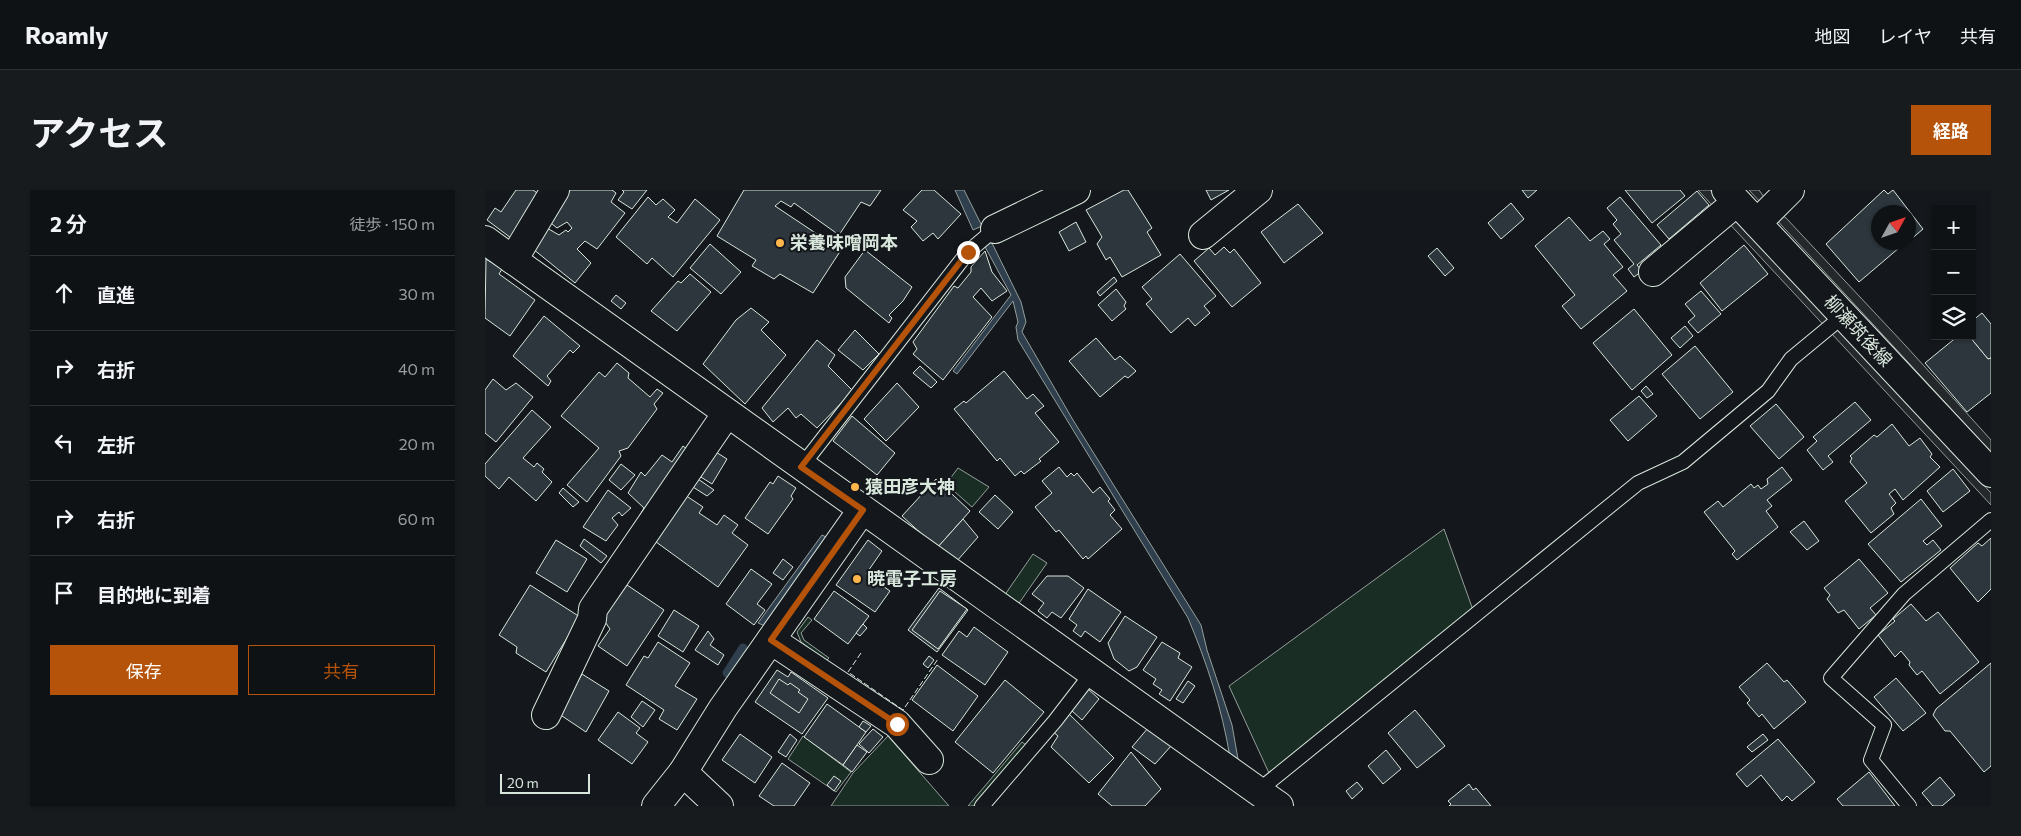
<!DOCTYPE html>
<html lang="ja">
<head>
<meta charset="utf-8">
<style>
	:root { --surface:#0f1215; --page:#181b1e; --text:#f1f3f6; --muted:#9b9ea0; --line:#2f3234; --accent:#b45309 }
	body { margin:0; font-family:Commissioner,"Noto Sans JP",sans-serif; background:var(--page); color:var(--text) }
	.controls { position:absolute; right:15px; top:15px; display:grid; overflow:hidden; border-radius:0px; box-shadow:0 1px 4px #0004 }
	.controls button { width:45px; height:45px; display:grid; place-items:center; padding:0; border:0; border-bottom:1px solid var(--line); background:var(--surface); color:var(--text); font:25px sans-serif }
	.compass { position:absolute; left:1386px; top:15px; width:45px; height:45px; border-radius:50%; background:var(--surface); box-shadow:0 1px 4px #0004; rotate:50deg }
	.scale { position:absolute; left:15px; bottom:12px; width:90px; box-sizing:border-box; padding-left:5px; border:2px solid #d8e6dc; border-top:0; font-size:14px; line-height:18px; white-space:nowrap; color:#d8e6dc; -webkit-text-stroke:4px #14181c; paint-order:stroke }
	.stop { position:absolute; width:15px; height:15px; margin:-11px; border:4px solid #b45309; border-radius:50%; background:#fff }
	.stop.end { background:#b45309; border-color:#fff; box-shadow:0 1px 5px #0008 }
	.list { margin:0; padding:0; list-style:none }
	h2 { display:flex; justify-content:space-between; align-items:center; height:65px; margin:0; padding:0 20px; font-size:21px }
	h2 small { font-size:16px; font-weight:400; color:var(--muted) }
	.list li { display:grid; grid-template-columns:32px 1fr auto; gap:15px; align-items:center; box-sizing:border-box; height:75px; padding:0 20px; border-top:1px solid var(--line) }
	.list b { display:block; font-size:19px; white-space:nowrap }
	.list em { font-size:16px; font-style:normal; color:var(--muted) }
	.actions { display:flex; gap:10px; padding:15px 20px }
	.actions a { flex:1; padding:11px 0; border:1px solid var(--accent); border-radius:0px; text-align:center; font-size:18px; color:var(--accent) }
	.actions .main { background:var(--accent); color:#fff }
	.icon { flex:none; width:28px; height:28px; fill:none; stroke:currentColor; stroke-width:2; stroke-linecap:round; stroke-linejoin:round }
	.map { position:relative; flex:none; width:1506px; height:616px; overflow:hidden; border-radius:0px }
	header { display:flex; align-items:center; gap:30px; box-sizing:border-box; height:70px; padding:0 25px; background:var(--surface); border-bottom:1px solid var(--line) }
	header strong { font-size:24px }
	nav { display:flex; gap:28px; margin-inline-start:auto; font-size:18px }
	.intro { display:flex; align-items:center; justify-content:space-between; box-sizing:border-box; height:120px; padding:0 30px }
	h1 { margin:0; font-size:35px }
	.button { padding:12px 22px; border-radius:0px; background:var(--accent); color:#fff; font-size:18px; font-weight:700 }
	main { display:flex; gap:30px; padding:0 30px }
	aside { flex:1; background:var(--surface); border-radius:0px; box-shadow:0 1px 4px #0004 }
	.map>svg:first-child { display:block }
	.green { fill:#1a2d24; stroke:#939e99 }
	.parking { fill:#24282b; stroke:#939e99 }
	.water { fill:#2f3f4d; stroke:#939e99 }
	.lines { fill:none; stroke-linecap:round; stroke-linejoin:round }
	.stream { stroke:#2f3f4d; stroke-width:9 }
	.building { fill:#2c363c; stroke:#d8e6dc }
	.service-casing { stroke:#d8e6dc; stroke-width:16 }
	.minor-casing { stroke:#d8e6dc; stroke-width:30 }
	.secondary-casing { stroke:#d8e6dc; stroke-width:30 }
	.service { stroke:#14181c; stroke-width:14 }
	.minor { stroke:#14181c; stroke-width:28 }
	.secondary { stroke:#14181c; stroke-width:28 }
	.fence { stroke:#d8e6dc; stroke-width:1; stroke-dasharray:6 2.5; stroke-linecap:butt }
	.route { stroke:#b45309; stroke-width:6 }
	.poi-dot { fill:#ffb74d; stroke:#14181c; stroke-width:2 }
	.labels { text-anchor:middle; stroke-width:4; stroke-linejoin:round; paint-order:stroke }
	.poi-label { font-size:18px; font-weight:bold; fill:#d8e6dc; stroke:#14181c; text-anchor:start }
	.street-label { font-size:18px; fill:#d8e6dc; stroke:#14181c }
</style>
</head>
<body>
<header>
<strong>Roamly</strong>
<nav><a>地図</a><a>レイヤ</a><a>共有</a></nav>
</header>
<div class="intro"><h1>アクセス</h1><a class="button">経路</a></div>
<main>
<aside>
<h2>2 分<small>徒歩 · 150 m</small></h2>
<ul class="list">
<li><svg class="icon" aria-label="ahead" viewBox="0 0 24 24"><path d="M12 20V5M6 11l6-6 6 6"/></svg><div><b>直進</b></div><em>30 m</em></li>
<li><svg class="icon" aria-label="right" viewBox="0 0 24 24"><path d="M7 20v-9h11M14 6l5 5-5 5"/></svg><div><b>右折</b></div><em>40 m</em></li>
<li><svg class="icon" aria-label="left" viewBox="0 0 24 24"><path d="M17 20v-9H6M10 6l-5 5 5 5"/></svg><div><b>左折</b></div><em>20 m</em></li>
<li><svg class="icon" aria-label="right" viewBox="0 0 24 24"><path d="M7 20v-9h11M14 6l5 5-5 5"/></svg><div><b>右折</b></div><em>60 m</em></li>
<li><svg class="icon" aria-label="arrive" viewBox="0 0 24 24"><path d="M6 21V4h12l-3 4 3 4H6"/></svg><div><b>目的地に到着</b></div></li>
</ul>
<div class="actions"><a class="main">保存</a><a>共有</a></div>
</aside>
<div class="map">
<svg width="1506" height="616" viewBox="0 0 1506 616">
	<rect width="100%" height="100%" fill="#14181c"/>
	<g class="green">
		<path d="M473,278l31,19 -17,20 -26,-23z"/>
		<path d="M959,339l29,81 -204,163 -40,-87z"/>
		<path d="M548,364l14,9 -32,46 -13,-10z"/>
		<path d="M323,427l4,3 -11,13 3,7 25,18 -3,3 -25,-19 -4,-10z"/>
		<path d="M318,546l48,36 -15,20 -48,-33z"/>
		<path d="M403,546l61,70h-118l22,-33z"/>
		<path d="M537,552l4,3 -53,61h-5z"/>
	</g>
	<g class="parking">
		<path d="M1213,0h12l17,18 264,285v12z"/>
		<path d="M1264,0h10l13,18 14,10 119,127 86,95v12z"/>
	</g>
	<g class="water">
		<path d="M470,0h9l18,36 -9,4z"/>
		<path d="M506,51l30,61 5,20 -4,10 51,88 128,205 6,25 25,75 6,34 -8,-2c-8,-48 -23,-94 -42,-139l-170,-278 -2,-13 2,-5 -5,-21 -56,73 -4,-3 58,-76 -27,-50z"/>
		<path d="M337,345l6,3 -63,88 -7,-3z"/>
	</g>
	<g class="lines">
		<path class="stream" d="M242,483l16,-25"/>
	</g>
	<g class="building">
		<path d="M31,0h17l7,5 -29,43 -24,-18 8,-12 6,4z"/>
		<path d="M84,0h43l4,3 -5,9 14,11 -28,36 -12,-8 -8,8 14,14 -16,20 -42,-34 14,-21 12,7 7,-5 2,2 4,-4 -5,-6 -10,6 -11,-9z"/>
		<path d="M137,0h25l-15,19 -14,-9 6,-8z"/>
		<path d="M259,0h137l-11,16 -9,-4 -22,33 -45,-32 -3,4 -10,-6 -6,5 66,44 -28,43 -33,-19 -6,5 -22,-13 4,-6 -39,-24z"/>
		<path d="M437,0h12l27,24 -23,25 -5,-6 -10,8 -12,-14 6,-6 -14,-11z"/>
		<path d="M639,0h4l24,38 -5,4 14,23 -39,22 -12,-20 -4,3 -9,-16 5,-7 -16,-27z"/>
		<path d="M721,0h23l-18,10z"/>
		<path d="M1037,0h15l-9,8z"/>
		<path d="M1140,0h55l5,6 -33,27z"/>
		<path d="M1399,0l4,4 5,-4 30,39 -14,12v-29h-30v30h27l-47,40 -33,-38z"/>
		<path d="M1212,1l12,14 -40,34 -12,-14z"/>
		<path d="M163,7l8,8 7,-6 12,11 -7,7 9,6 18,-24 25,21 -47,57 -21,-19 -5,6 -31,-27z"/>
		<path d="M1135,7l41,48 -24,20 5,6 -8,6 -6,-8 6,-5 -20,-24 7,-6 -8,-10 4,-4 -10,-12z"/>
		<path d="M1026,13l13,16 -23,20 -13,-16z"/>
		<path d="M813,14l25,29 -39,30 -23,-31z"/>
		<path d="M1084,27l21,24 13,-10 7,8 -6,5 19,23 -10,8 14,16 -46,38 -19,-23 13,-11 -40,-49z"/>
		<path d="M591,32l10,20 -17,9 -10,-19z"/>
		<path d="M225,54l31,28 -20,22 -31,-26z"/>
		<path d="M1259,55l24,29 -46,37 -22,-28z"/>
		<path d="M739,57l6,6 4,-4 27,34 -29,24 -38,-46 15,-13 6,7z"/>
		<path d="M952,58l17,20 -9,8 -17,-20z"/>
		<path d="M380,60l47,37 -9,14 -14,14 3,3 -3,5 -43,-35 -1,-11z"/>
		<path d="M500,61l7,21 15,19 -15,10 -11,-13 -8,9 19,20 -49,63 -30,-26 4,-5 -4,-7 41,-56 4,2 13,-16v-5z"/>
		<path d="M695,64l36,42 -12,10 6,7 -15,13 -7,-8 -17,15 -25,-29 6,-5 -10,-12z"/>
		<path d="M1,69l16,10 -3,5 36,26 -25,36 -25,-18z"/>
		<path d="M205,84l21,18 -34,39 -26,-20 27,-30 3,2z"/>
		<path d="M629,87l3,4 -17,15 -3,-4z"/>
		<path d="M631,99l10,13 -2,4 2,3 -14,12 -14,-16z"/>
		<path d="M1216,101l20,23 -23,19 -10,-11 7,-6 -10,-12z"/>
		<path d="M131,105l10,8 -5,6 -10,-8z"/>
		<path d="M266,118l18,14 -8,8 25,25 -41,49 -42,-40 33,-44z"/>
		<path d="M1149,119l38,46 -40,35 -39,-47z"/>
		<path d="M1497,123l9,11v34l-3,1 -19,-23h3v-15z"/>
		<path d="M59,126l36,30 -7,7 -3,-3 -23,26 4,5 -3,5 -35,-30z"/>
		<path d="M1200,136l8,10 -13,12 -9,-10z"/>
		<path d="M370,140l24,24 -16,16 -25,-20z"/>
		<path d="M1473,146h11l19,23 3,-1v35l-24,19 -42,-49z"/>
		<path d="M611,148l19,22 5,-4 16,15 -8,7 -3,-2 -25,21 -31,-36z"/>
		<path d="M332,150l18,15 -7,11 25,25 -36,37 -16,-14 -5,4 -8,-10 -15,14 -11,-14z"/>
		<path d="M1210,156l38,46 -33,27 -38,-45z"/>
		<path d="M132,173l12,10 -1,5 22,19 7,-8 6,4 -9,11 3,5 -29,39 -9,3 2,5 -34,46 -20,-17 32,-37 -38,-32 38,-44 6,5z"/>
		<path d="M435,176l17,16 -6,6 -18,-15z"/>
		<path d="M519,181l23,28 6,-5 11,12 -9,7 24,29 -20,17 2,2 -17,13 -3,-3 -6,5 -15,-18 -3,3 -43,-52 10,-8 2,2z"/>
		<path d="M8,189l13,11 10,-7 17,14 -37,45 -11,-9v-43z"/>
		<path d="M412,193l22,24 -33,34 -22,-22z"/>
		<path d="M1161,196l7,8 -6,4 -6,-7z"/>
		<path d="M1154,206l18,20 -29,25 -18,-21z"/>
		<path d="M1370,212l16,18 -43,36 5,6 -10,8 -16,-20 10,-9 -4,-4z"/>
		<path d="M1291,214l28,33 -25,22 -29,-33z"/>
		<path d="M47,220l19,17 -28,31 11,9 3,-4 7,6 -2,3 10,10 -16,19 -27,-24 -10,12 -14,-13v-12z"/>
		<path d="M367,226l43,37 -18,22 -44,-34z"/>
		<path d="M1407,234l17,22 11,-8 12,16 -2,3 10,10 -37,33 -8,-11 -6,5 7,9 -5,5 3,6 -23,19 -26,-32 22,-18 -17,-21 2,-4 -2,-2 24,-21 3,2z"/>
		<path d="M198,256l5,4 -45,68 -3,-3 4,-7 -16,-15 13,-21 4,4 17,-21 10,7z"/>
		<path d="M226,259l16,10 -15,25 -16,-10z"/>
		<path d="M136,274l14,11 -14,15 -12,-10z"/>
		<path d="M574,277l8,10 4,-4 3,3 3,-3 16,20 7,-6 10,12 -2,2 7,9 -5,5 12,14 -34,30 -2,-3 -3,3 -24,-29 -3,2 -21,-25 17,-14 -10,-12z"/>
		<path d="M1297,277l10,13 -25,20 5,6 -6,5 12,16 -41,33 -5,-6 3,-3 -31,-39 14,-11 5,6 28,-23 3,4 4,-3 3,4 7,-5 -1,-5z"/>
		<path d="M1468,279l17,22 -27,21 -16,-21z"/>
		<path d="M293,286l18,12 -5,8 2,3 -25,35 -23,-16 25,-36 3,2z"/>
		<path d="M213,289l16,11 -7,6 -14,-9z"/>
		<path d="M451,289l34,32 -33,37 -35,-32z"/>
		<path d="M78,298l16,14 -6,5 -14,-14z"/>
		<path d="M123,300l23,18 -9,8 -3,-4 -7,6 6,7 -12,16 -23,-14z"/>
		<path d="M200,305l18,12 -4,6 18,12 7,-10 14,10 -6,8 16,12 -30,42 -66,-48z"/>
		<path d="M510,305l18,17 -15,17 -19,-17z"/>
		<path d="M1436,309l21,27 -19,15 4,4 6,-5 8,10 -40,32 -33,-38z"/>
		<path d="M478,329l15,18 -22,25 -19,-14z"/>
		<path d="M1319,331l15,20 -12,9 -17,-18z"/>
		<path d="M1506,348v51l-13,13 -28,-34 28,-25 4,3z"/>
		<path d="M99,349l23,17 -6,7 -21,-17z"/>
		<path d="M71,350l31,19 -20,33 -31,-19z"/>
		<path d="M383,350l14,11 -16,23 24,17 -15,21 -39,-27z"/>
		<path d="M298,369l10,8 -10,13 -10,-7z"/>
		<path d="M1374,369l29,34 -18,15 6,7 -17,14 -15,-19 -6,3 -11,-14 3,-4 -6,-7z"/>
		<path d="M266,379l21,15 -15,20 8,6 -11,15 -28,-21z"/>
		<path d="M562,386h21l16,12 -23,30 -9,-6 -5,6 -9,-7 6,-8 -12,-9z"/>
		<path d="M45,395l50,32 -34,55 -30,-19 1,-6 -18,-12z"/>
		<path d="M142,395l37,25 -37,56 -29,-20 12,-17 -7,-10z"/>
		<path d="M454,398l29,22 -31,42 -29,-22z"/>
		<path d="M603,399l33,23 -21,30 -15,-11 -4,6 -8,-6 4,-6 -8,-6z"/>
		<path d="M349,401l35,25 -21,28 -34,-25z"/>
		<path d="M455,401l27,18 -29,40 -26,-19z"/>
		<path d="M1426,414l15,17 12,-9 41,50 -39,32 -18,-23 -5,4 -8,-10 1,-3 -9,-11 -6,6 -17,-22 17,-14 -2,-2z"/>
		<path d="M189,420l25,16 -16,26 -25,-16z"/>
		<path d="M640,426l32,21 -20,30 -8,4 -15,-12 -6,-16z"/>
		<path d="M378,434l4,4 -7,8 -4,-3z"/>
		<path d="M489,437l34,25 -23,33 -43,-30 17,-24 8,6z"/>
		<path d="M223,441l6,8 -4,6 14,10 -6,10 -23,-15z"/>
		<path d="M173,452l32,21 -15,23 22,13 -20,31 -18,-11 5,-9 -38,-25 18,-29 4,2z"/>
		<path d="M677,452l18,11 -2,5 14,9 -22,34 -11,-7 3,-4 -9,-6 3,-5 -13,-9z"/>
		<path d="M444,466l5,4 -6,8 -5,-4z"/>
		<path d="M1282,473l17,19 3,-2 19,22 -32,27 -12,-15 -3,3 -12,-14 3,-3 -11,-13z"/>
		<path d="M1506,473v103l-7,6 -34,-41h-5l-12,-16 3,-6z"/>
		<path d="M452,475l41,31 -25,35 -41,-31z"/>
		<path d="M292,480l11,7 3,-5 37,26 -26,36 -47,-32z"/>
		<path d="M97,484l27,17 -23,41 -27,-18z"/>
		<path d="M1411,488l30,35 -23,18 -29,-34z"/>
		<path d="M294,489l9,6 2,-2 10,7 -2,2 10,7 -9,14 -29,-20z"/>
		<path d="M520,490l39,32 -51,61 -38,-31z"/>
		<path d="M703,491l7,5 -12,17 -7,-4z"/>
		<path d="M602,498l12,11 -17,21 -11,-10z"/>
		<path d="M157,511l13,9 -12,17 -12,-10z"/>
		<path d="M342,514l39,28 -23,33 -39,-28z"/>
		<path d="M930,520l30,36 -28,22 -29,-35z"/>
		<path d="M133,522l22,16 -4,5 12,9 -16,22 -34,-24z"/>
		<path d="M583,523l46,45 -25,25 -38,-36 7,-11 -6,-5z"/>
		<path d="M378,531l8,5 -5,6 -7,-5z"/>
		<path d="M663,538l23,18 -16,18 -23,-17z"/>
		<path d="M388,539l10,8 -14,16 -10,-9z"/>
		<path d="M255,544l32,23 -17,26 -33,-23z"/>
		<path d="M305,544l7,6 -11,17 -8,-5z"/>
		<path d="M1278,544l5,6 -16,12 -5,-5z"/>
		<path d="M1293,549l37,43 -23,19 -5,-5 -5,5 -21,-26 -14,12 -11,-13z"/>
		<path d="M372,555l10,7 -15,20 -9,-7z"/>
		<path d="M901,560l15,19 -18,15 -15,-18z"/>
		<path d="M646,562l30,37 -16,17h-33l-14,-12z"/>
		<path d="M297,573l28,20 -16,23h-20l-15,-10z"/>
		<path d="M1384,582l26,34h-52l-6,-7z"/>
		<path d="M349,586l7,5 -7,10 -7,-6z"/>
		<path d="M1455,587l15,18 -13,11h-9l-11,-13z"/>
		<path d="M872,592l6,7 -11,10 -6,-8z"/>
		<path d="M984,594l4,6 3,-2 15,18h-42l2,-2 -3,-3z"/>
	</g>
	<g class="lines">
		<g class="service-casing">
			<g id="service">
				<path d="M316,277l167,-215 27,-23"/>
				<path d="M773,601l380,-308 45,-21 85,-71 23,-32 52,-43"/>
				<path d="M497,616l73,-85 37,-48"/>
				<path d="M1424,616l-38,-46 13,-35 -53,-47 73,-84 87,-74"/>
			</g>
		</g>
		<g class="minor-casing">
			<g id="minor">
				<path d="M1272,33l33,-33"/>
				<path d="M510,39l81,-39"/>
				<path d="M718,45l55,-45"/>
				<path d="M0,50l794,566"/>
				<path d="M28,70l42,-70"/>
				<path d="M1168,82l73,-61"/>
				<path d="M286,450l126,84 32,36"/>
				<path d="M61,525l46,-96 1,-10 134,-196"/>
				<path d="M198,582l36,34"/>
				<path d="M171,616l27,-34 40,-64 139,-198"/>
			</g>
		</g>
		<g class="secondary-casing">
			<path id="secondary" d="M1241,0l265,283"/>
		</g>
		<use href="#service" class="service"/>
		<use href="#minor" class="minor"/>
		<use href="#secondary" class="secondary"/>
		<path class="fence" d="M376,463l-13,19 55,38 35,-51"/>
	</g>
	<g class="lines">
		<path class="route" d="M412,534l-126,-84 92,-130 -62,-43 167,-215"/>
	</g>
	<g class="poi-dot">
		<circle cx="295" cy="53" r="5"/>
		<circle cx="370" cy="297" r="5"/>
		<circle cx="372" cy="389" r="5"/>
	</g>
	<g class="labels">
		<g class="poi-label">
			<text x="305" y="59">栄養味噌岡本</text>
			<text x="380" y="303">猿田彦大神</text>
			<text x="382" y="395">暁電子工房</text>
		</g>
		<g class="street-label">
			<text transform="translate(1373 141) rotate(47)" y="6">柳瀬筑後線</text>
		</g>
	</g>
</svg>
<div class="controls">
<button>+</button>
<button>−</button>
<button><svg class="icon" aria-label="layers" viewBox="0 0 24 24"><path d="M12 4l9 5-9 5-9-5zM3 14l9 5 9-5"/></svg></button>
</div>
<svg class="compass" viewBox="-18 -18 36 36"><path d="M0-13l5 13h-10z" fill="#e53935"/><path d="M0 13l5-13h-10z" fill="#9b9ea0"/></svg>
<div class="scale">20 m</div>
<div class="stop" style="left:412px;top:534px"></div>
<div class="stop end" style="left:483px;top:62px"></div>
</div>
</main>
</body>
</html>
